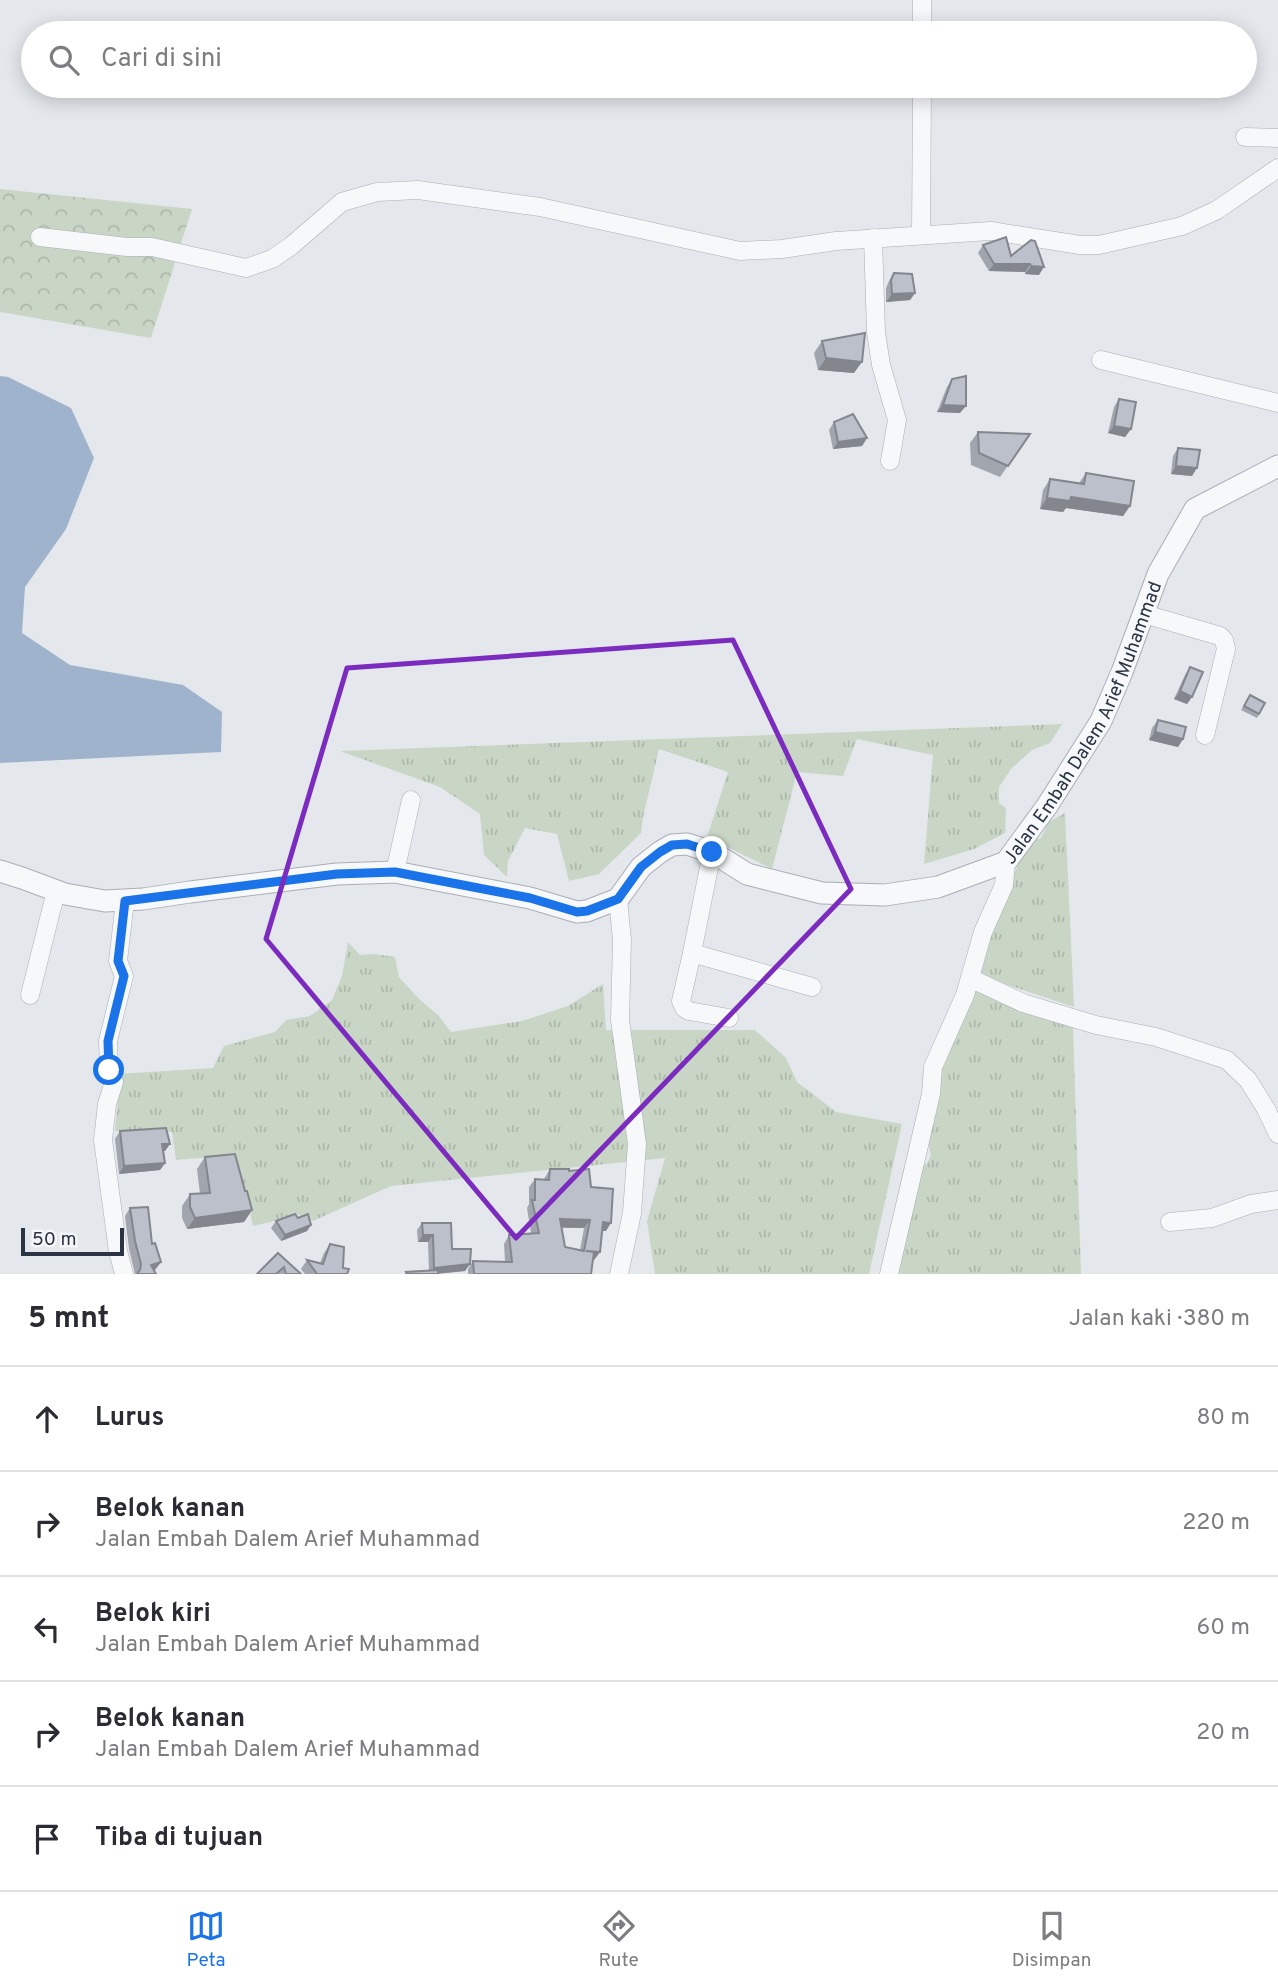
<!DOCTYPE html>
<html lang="id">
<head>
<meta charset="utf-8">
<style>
	:root { --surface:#fff; --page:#f7f7f7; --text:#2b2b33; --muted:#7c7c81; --line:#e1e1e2; --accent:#1a73e8 }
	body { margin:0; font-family:Overpass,sans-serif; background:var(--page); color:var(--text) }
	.scale { position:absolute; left:21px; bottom:18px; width:103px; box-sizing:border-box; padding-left:7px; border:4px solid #2b3445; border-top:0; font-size:19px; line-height:24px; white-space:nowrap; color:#2b3445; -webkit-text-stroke:5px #f4f6f9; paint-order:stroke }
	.stop { position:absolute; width:21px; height:21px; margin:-16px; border:5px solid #1a73e8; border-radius:50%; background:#fff }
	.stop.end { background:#1a73e8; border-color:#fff; box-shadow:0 2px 7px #0008 }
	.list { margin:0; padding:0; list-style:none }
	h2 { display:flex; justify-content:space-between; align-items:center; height:91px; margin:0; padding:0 28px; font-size:30px }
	h2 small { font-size:23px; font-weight:400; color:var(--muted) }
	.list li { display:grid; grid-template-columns:46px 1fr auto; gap:21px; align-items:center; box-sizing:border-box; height:105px; padding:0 28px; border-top:2px solid var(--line) }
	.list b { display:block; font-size:26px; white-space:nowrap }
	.list p { margin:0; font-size:23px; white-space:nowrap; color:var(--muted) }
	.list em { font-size:23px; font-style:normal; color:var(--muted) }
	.icon { flex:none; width:38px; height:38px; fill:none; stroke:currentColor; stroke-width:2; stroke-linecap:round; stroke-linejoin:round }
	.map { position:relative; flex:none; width:1278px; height:1274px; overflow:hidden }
	.search { position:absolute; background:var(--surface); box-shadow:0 4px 18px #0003; left:21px; right:21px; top:21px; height:77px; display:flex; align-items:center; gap:18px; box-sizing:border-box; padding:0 24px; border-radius:38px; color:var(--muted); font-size:26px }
	.sheet { height:616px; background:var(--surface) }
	nav { display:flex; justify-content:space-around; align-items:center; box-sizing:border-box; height:98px; border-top:2px solid var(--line); background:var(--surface); font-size:19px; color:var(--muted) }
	nav a { display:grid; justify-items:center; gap:4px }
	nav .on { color:var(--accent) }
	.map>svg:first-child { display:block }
	.grass { fill:url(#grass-tufts) }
	.forest { fill:url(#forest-crowns) }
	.water { fill:#9fb4cc }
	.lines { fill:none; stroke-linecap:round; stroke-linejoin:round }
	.minor-casing { stroke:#a9aeb7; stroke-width:19 }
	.tertiary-casing { stroke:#a9aeb7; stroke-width:23 }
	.minor { stroke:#f7f8fa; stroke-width:18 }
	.tertiary { stroke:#f7f8fa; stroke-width:21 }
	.wall { fill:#a1a5ae; fill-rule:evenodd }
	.shaded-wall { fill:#83868d }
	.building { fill:#bbc0ca; stroke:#83868d; stroke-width:2; fill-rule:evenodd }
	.route { stroke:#1a73e8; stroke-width:9 }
	.marked { fill:none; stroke:#7b2cbf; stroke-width:5; stroke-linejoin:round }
	.labels { text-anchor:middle; stroke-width:5; stroke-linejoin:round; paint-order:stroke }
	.street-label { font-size:19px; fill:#2b3445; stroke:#f4f6f9 }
</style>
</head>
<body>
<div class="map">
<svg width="1278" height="1274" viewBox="0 0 1278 1274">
	<defs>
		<pattern id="grass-tufts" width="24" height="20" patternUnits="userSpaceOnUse" patternTransform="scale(1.75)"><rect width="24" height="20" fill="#c9d6c5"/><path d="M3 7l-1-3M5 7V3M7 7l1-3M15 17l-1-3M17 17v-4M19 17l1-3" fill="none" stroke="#adb8ab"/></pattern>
		<pattern id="forest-crowns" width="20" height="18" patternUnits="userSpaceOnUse" patternTransform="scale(1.75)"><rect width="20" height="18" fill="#c9d6c5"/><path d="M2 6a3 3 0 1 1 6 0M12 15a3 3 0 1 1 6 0" fill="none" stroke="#adb8ab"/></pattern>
	</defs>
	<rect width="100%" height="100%" fill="#e4e7ec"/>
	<g class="grass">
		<path d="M1062,724l-12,19 -18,7 -21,19 -12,18v16l7,5 -1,25 -31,16 -50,15 9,-109 -76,-16 -14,37 -46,-4 -25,97 -65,-32 21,-65 -69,-23 -16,68 -2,16 -42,41 -30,7 -12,-47 -32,-6 -17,33 -1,16 -23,-22 -4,-41 -40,-27 -100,-36z"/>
		<path d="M1065,813l9,194 -108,-36 64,-130 11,-3 8,-16z"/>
		<path d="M348,942l12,13 14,-1 21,3 4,20 20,22 19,16 13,17 71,-11 46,-15 35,-22 3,46h149l31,28 11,24 39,30 66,12 -33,150h-214l-8,-53 18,-63 -274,28 -78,35 -14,-6 -46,11 -17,-71 -60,5 -4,-28 -57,-1 4,-42 -2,-15 96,-6 11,-22 51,-14 11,-12 24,-4 22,-16 10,-24z"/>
		<path d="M965,986l108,41 8,247h-199l21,-104 24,-6 4,-9 -2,-9 -16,-6 20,-54 -11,-10z"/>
	</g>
	<path class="forest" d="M0,189l192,20 -41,129 -151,-26z"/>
	<path class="water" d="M0,376l8,1 63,31 23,50 -28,71 -41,58 -3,46 48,32 113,20 39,27 -1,40 -221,11z"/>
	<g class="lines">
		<g class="minor-casing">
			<g id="minor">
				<path d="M922,33v-33"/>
				<path d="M1245,137l33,1"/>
				<path d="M921,235l1,-149"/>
				<path d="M40,237l87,10h25l94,21 26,-9 19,-13 51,-44 35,-10 41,-2 122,17 200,44 42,-2 54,-8 155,-10 89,14h19l83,-19 35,-16 61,-42"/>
				<path d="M873,238l3,94 5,33 16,55 -7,41"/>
				<path d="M1101,360l177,43"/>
				<path d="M1144,614l76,22 4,4 2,9 -21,86"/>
				<path d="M712,852l-20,101 120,34"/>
				<path d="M395,872l16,-72"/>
				<path d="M618,899l4,41 -2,80 17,124 -5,69 -13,61"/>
				<path d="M692,953l-11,48 3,7 5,3 40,7"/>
				<path d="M970,978l53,25 73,22 60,12 71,23 21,20 18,29 12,25"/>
				<path d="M30,995l26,-104"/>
				<path d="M1170,1222l42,-4 39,-14 27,-4"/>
				<path d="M124,1274l-6,-23 -15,-111 4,-36 7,-22 -5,-12 -1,-29 16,-65 -6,-15 7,-60"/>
				<path d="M889,1274l42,-180 2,-27 32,-72 18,-63 21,-47 2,-23"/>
			</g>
		</g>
		<g class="tertiary-casing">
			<g id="tertiary">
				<path id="s1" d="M0,871l22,7 43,16 40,7 38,-2 47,-7 147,-18 58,-2 135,26 47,14 10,-1 31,-12 23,-32 19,-15 12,-7 15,-1 25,8 35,22 75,19 63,2 53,-8 68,-25 41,-56 54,-85 21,-49 36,-98 37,-65 83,-43"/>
			</g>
		</g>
		<use href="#minor" class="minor"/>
		<use href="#tertiary" class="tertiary"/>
	</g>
	<g class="wall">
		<path d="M1031,240l8,35 -14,-1v-2l-36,-1 -11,-18 5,-8 28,11z"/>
		<path d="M894,273l21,20 -5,7 -24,2v-14l3,-7z"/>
		<path d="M822,341l32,32 -36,-3 -4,-17z"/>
		<path d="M952,379l8,34 -23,-1 10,-25z"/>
		<path d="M1119,399l12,30 -6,8 -17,-4 6,-26z"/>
		<path d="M834,422l33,16 -5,8 -29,3 -4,-19z"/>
		<path d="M978,432l52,2 -30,43 -29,-12 -1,-22z"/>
		<path d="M1178,448l14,28 -21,-2 2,-18z"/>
		<path d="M1086,473l44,33 -7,10 -57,-8 -3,4 -23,-3 3,-19 7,-11 29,4z"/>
		<path d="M1190,667l2,30 -5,7 -13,-5 11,-24z"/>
		<path d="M1250,695l9,19 -2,4 -16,-8z"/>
		<path d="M1158,720l25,19 -5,8 -29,-7 3,-12z"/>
		<path d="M120,1131l50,13 -5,7h-1l1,12 -5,7 -41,4 -4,-35z"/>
		<path d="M205,1157l40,34 7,19 -8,12 -57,7 -5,-11v-12l8,-12h10l-3,-25z"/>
		<path d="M550,1169l19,2 22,16 15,44h-4l-2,21 -6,8h-1l-2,14h-123v-5l5,-8 32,1 -1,-18 5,-9 22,-2 -4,-25 2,-4v-17l6,-8h9zM562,1228h22l-4,22 -15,-3z"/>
		<path d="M130,1208l22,36 9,18 -7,8 2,4h-21l-6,-25 -4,-33z"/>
		<path d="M298,1218l13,7 -4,6 -26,10 -10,-13 5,-7z"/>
		<path d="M422,1223l48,41 -5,7 -27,3h-33l1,-2 23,-1 -1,-29h-10l-1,-12z"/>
		<path d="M330,1244l13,24 4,6h-42l-4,-5 6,-9 13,3 4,-10z"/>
		<path d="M278,1253l23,21h-44z"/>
	</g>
	<g class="shaded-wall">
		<path d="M994,264h36l-5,8 -36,-1z"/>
		<path d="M1031,266l13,1 -5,8 -14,-1z"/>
		<path d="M915,293l-5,7 -24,2 6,-8z"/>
		<path d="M826,358l36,4 -8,11 -36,-3z"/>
		<path d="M943,405l23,1 -6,7 -23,-1z"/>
		<path d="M1114,426l17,3 -6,8 -17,-4z"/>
		<path d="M867,438l-5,8 -29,3 5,-7z"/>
		<path d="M1176,466l21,2 -5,8 -21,-2z"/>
		<path d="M1071,497l59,9 -7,10 -57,-8 -3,4 -23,-3 7,-11z"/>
		<path d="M1180,691l12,6 -5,7 -13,-5z"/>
		<path d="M1155,732l28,7 -5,8 -29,-7z"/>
		<path d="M162,1144h8l-5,7h-8z"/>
		<path d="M165,1163l-5,7 -41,4 5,-8z"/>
		<path d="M252,1210l-8,12 -57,7 8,-11z"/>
		<path d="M560,1219l30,1 -6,8 -30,-1z"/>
		<path d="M603,1222l8,1 -5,8h-9z"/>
		<path d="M311,1225l-4,6 -26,10 4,-6z"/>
		<path d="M423,1235h10l-5,7h-10z"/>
		<path d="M586,1251l14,1 -6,8 -14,-1z"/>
		<path d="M161,1262l-6,8 -9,2 5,-7z"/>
		<path d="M470,1264l-5,7 -35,3 4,-6z"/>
	</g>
	<g class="building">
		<path d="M1006,237l5,19 20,-16 4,1 9,26 -13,-1 -1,-2h-36l-11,-19z"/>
		<path d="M894,273l18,1 3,19 -23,1 -1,-14z"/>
		<path d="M865,333l-3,29 -36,-4 -4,-17z"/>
		<path d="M966,376v30l-23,-1 9,-26z"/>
		<path d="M1119,399l17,3 -5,27 -17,-3z"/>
		<path d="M853,414l14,24 -29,4 -4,-20z"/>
		<path d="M978,432l52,2 -22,32 -29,-13z"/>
		<path d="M1178,448l22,2 -3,18 -21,-2z"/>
		<path d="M1086,473l48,8 -4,25 -59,-9 -1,4 -23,-3 3,-19 34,5z"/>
		<path d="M1190,667l13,5 -11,25 -12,-6z"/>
		<path d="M1250,695l15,8 -6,11 -15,-8z"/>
		<path d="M1158,720l28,7 -3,12 -28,-7z"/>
		<path d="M166,1128l4,16h-8l3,19 -41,3 -4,-35z"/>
		<path d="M235,1154l10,37h2l5,19 -57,8 -5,-11v-13l20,-1 -5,-36z"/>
		<path d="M550,1169h19v2l20,-2 2,18 22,2 -2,34 -8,-1 -3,30 -14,-1 8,1 -3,22h-117l-1,-13 39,1 -3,-27 30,-2 -7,-33h3v-21l14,1zM560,1219l30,1 -6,31 -19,-4z"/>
		<path d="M148,1207l4,37 3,-1 6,19 -10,3 5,9h-19l3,-4 1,-6 -6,-23 -5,-33z"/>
		<path d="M295,1214l3,4 10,-4 3,11 -26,10 -9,-14z"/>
		<path d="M422,1223h29l1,26h19l-1,15 -36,4 -1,-33h-10z"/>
		<path d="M330,1244l14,3 -1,21 6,1 -2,5h-30l-10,-14 16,4z"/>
		<path d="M278,1253l23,21h-15l-2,-7 -8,7h-19z"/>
		<path d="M438,1270v4h-31l-1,-2z"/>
	</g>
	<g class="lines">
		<path class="route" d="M109,1070l-1,-29 16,-65 -6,-15 7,-60 212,-27 58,-2 135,26 47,14 10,-1 31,-12 23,-32 19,-15 12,-7 15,-1 25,8"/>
	</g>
	<path class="marked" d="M733,640l118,249 -335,349 -250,-299 81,-271z"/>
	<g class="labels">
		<g class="street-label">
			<text dy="7" stroke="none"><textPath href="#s1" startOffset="1218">Jalan Embah Dalem Arief Muhammad</textPath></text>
		</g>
	</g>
</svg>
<div class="scale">50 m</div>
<div class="stop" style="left:109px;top:1070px"></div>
<div class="stop end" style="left:712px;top:852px"></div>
<div class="search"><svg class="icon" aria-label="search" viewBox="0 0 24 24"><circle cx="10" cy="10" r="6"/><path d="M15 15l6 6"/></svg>Cari di sini</div>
</div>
<section class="sheet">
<h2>5 mnt<small>Jalan kaki · 380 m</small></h2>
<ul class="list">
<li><svg class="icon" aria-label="ahead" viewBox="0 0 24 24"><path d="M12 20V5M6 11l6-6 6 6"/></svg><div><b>Lurus</b></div><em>80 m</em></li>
<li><svg class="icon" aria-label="right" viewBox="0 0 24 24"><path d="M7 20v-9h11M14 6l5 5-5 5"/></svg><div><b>Belok kanan</b><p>Jalan Embah Dalem Arief Muhammad</p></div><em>220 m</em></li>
<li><svg class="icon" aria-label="left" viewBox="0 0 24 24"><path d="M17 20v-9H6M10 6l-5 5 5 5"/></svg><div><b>Belok kiri</b><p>Jalan Embah Dalem Arief Muhammad</p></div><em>60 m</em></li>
<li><svg class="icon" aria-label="right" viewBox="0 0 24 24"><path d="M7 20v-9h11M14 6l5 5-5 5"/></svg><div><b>Belok kanan</b><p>Jalan Embah Dalem Arief Muhammad</p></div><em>20 m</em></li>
<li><svg class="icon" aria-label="arrive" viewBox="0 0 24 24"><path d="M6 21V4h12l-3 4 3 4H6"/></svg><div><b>Tiba di tujuan</b></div></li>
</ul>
</section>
<nav>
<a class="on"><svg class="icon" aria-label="map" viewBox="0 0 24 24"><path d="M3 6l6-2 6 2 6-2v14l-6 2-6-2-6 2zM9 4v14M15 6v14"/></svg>Peta</a>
<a><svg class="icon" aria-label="directions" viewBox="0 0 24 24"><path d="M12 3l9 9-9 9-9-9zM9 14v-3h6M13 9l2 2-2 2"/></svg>Rute</a>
<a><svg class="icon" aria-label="saved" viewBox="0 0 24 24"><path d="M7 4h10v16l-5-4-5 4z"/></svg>Disimpan</a>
</nav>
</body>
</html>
